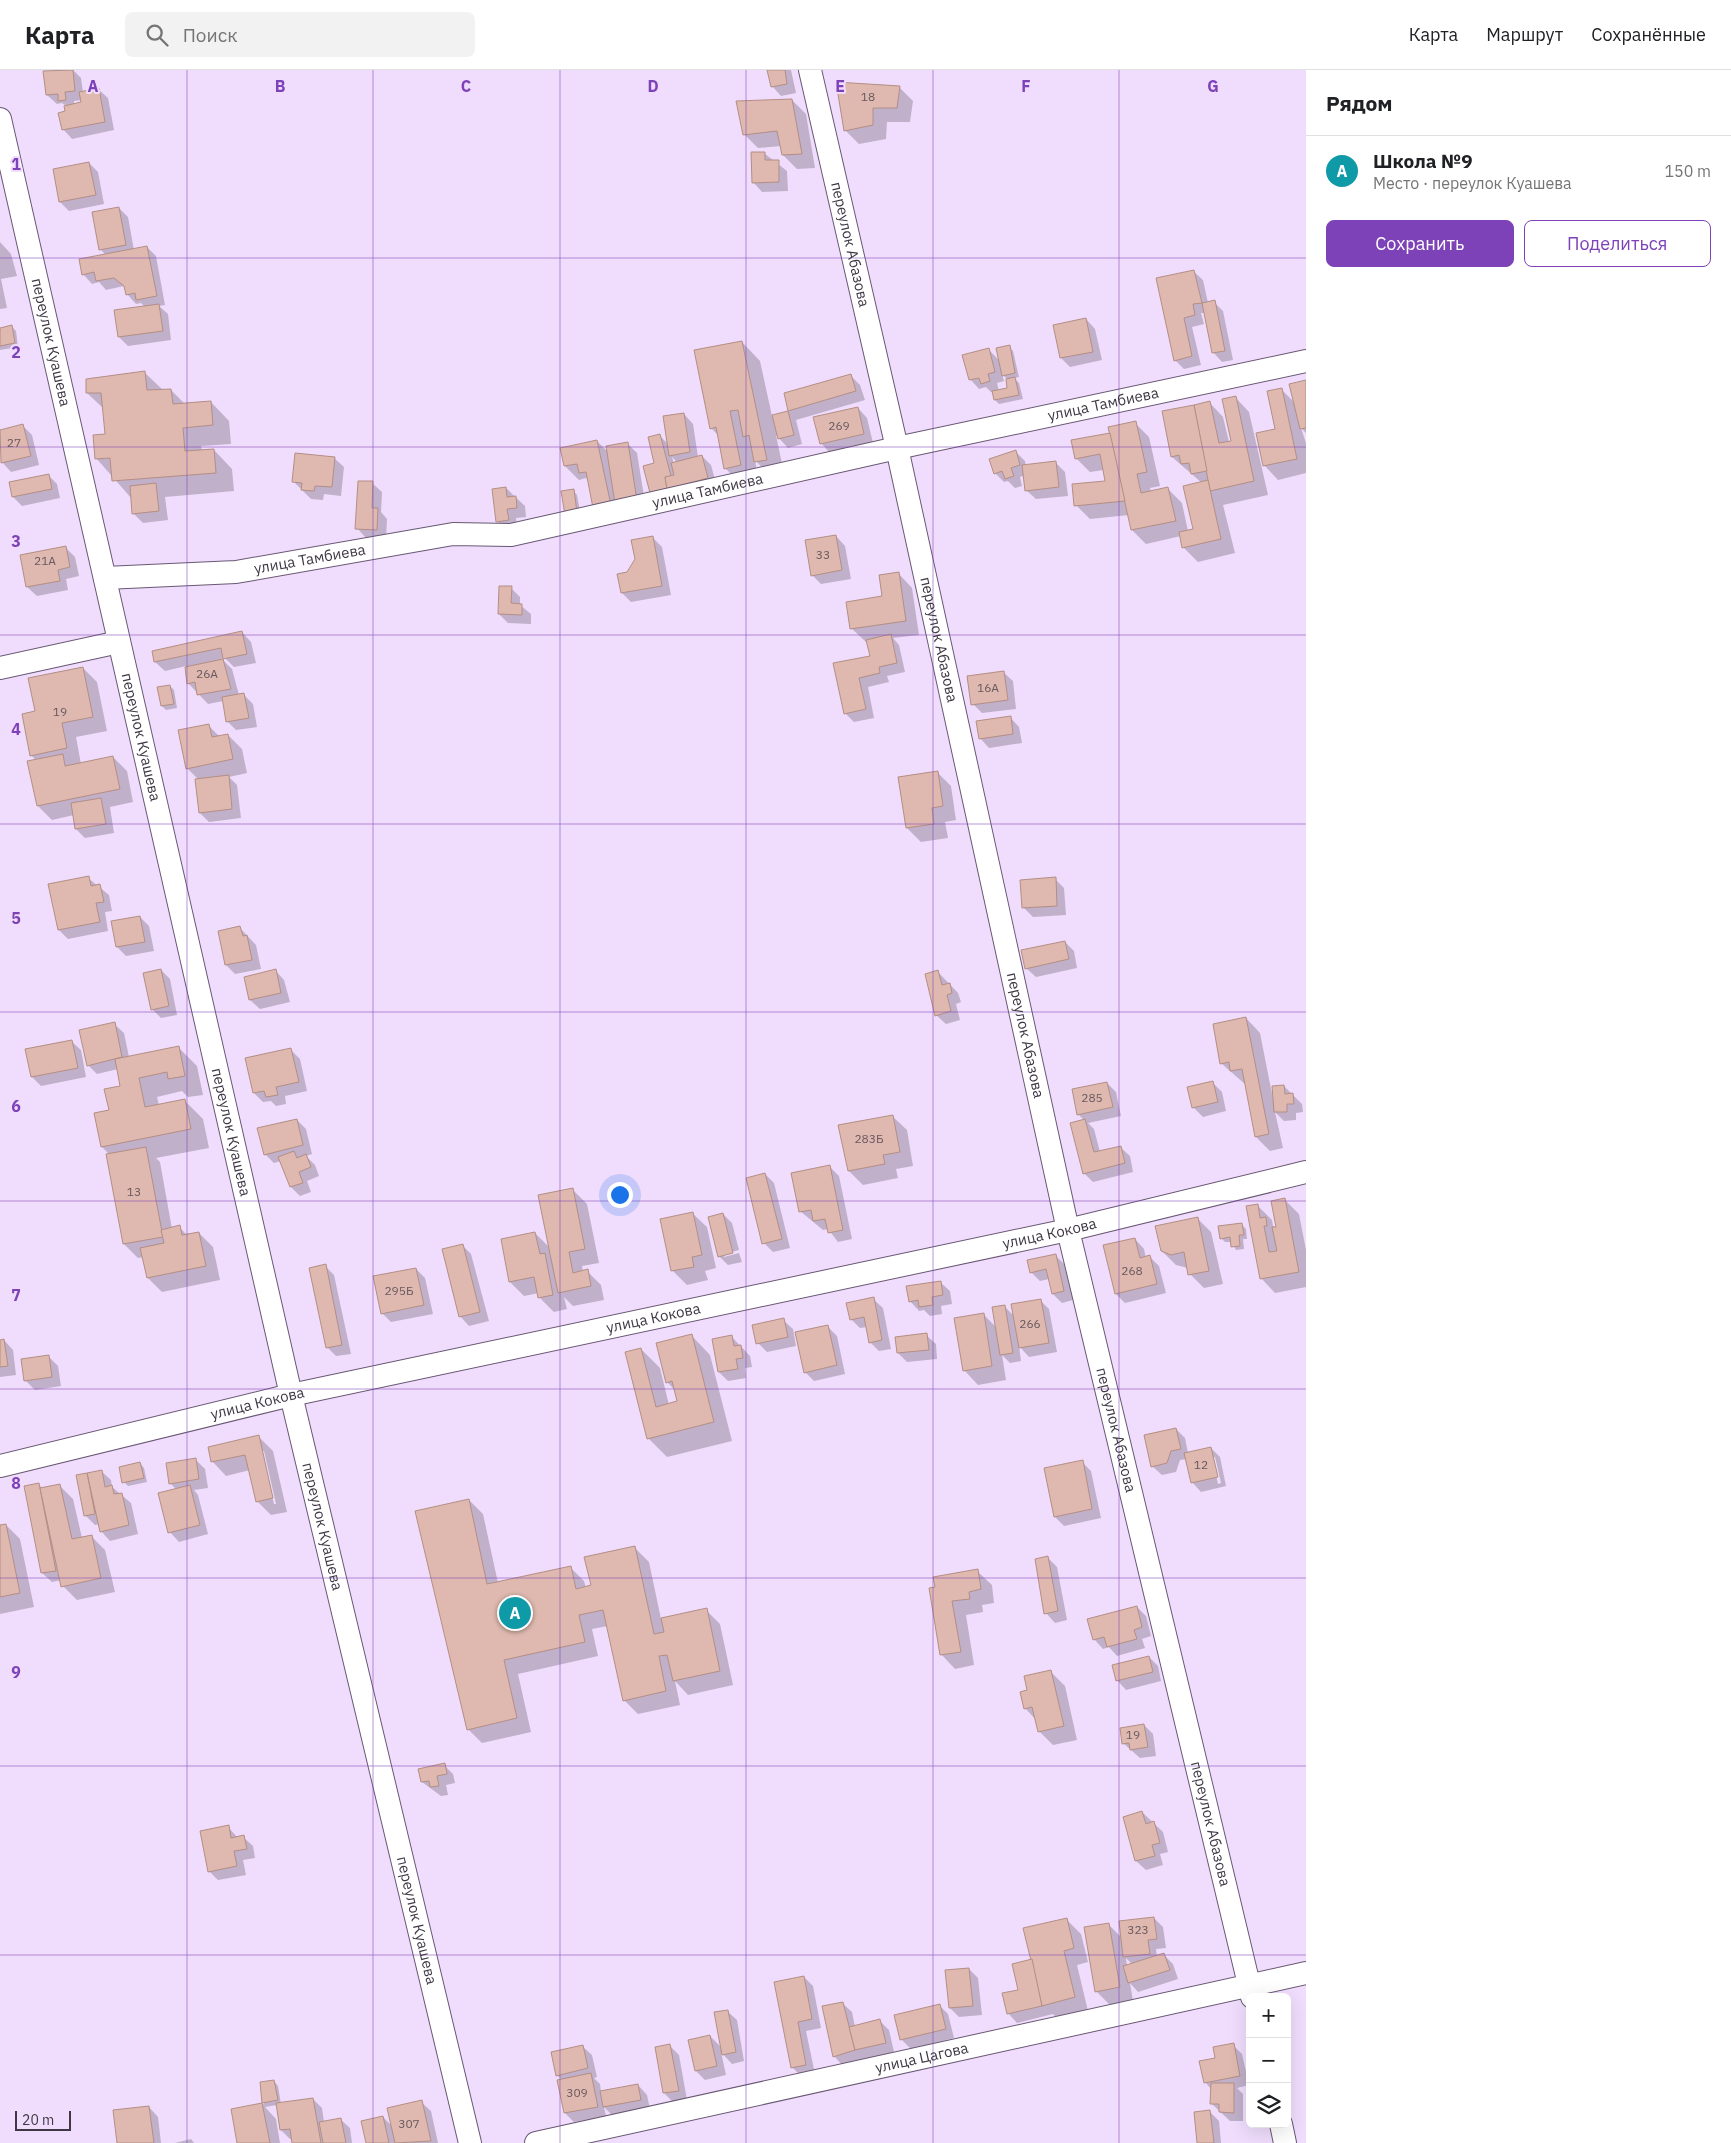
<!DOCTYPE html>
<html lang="ru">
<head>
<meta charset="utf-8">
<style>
	:root { --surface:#fff; --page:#f2f2f2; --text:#202124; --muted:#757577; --line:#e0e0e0; --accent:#7e42b8 }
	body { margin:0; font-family:"IBM Plex Sans",sans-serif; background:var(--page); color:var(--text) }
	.controls { position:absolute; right:15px; bottom:15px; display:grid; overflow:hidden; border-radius:8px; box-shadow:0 5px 20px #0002 }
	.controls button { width:45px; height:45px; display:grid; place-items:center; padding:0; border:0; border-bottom:1px solid var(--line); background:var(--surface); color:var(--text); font:25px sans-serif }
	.scale { position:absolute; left:15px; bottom:12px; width:56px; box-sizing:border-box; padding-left:5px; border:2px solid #3f3844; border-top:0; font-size:14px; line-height:18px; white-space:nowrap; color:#3f3844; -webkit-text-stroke:4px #f0ddfd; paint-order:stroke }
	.you { position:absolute; left:619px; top:1124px; width:18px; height:18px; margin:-12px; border:4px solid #fff; border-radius:50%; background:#1a73e8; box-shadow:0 0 0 8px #1a73e833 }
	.badge { display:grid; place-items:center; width:32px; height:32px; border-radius:50%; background:var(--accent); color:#fff; font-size:16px; font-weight:700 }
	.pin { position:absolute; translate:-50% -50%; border:2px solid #fff; box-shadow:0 1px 5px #0006 }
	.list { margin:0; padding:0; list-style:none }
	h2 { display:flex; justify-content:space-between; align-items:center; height:65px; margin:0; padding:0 20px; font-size:21px }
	h2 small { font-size:16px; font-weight:400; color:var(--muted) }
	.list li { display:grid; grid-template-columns:32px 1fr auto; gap:15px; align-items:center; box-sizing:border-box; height:70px; padding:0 20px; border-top:1px solid var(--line) }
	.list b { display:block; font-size:19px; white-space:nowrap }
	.list p { margin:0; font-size:16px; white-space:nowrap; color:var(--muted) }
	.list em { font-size:16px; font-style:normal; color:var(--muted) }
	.actions { display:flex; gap:10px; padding:15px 20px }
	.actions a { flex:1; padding:11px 0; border:1px solid var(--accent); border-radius:8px; text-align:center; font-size:18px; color:var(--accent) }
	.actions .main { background:var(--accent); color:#fff }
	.icon { flex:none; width:28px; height:28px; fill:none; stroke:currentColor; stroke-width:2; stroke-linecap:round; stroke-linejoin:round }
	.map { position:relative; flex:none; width:1306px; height:2073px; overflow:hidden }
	header { display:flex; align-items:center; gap:30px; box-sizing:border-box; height:70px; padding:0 25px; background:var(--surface); border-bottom:1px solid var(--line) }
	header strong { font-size:24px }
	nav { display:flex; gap:28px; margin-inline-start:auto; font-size:18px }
	.search { width:350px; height:45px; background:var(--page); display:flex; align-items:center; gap:12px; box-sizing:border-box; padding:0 18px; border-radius:8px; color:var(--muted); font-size:19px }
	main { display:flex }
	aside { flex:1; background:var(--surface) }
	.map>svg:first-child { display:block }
	.shadow { fill:#0003; fill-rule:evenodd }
	.building { fill:#dfb9af; stroke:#b38e85 }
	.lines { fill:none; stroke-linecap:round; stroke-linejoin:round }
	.minor-casing { stroke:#695873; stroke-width:24 }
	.minor { stroke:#fff; stroke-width:22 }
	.grid { fill:none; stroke:#7e42b8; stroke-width:1; stroke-opacity:0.55 }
	.labels { text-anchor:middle; stroke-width:4; stroke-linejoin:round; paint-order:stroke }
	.number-label { font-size:12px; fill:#67585f }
	.street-label { font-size:15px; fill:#3f3844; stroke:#f0ddfd }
	.grid-label { font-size:16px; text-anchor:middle; font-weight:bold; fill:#7e42b8; stroke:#f0ddfd; stroke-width:4; stroke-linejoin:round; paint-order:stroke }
</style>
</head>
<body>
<header>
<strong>Карта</strong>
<div class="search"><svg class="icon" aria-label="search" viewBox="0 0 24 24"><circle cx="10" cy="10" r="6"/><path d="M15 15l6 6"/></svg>Поиск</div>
<nav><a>Карта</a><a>Маршрут</a><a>Сохранённые</a></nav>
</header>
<main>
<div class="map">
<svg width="1306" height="2073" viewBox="0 0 1306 2073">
	<rect width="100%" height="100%" fill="#f0ddfd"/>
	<g class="shadow">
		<path d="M73,0l8,8 2,14 15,-3 10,9 6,32 -42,9 -9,-10 4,-17 -1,-6 -4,-3 -5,1 -10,-9 -2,-23zM82,30l1,3 -9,2v-4z"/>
		<path d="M768,0h23l5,23 -15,3 -9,-10z"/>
		<path d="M899,17l14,14 -3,21h-23l-1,17 -27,5 -14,-14z"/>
		<path d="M792,30l14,14 9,54 -18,1 -14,-14 -2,-9 -23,2 -14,-14z"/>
		<path d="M764,83l23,18 1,20 -26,1 -9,-10z"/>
		<path d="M89,93l9,9 6,32 -35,7 -9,-9z"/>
		<path d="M119,138l9,9 6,33 13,-3 9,9 9,49 -6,1 9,8 3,26 -43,6 -9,-9 26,-30 -4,-4 -5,1 -9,-10 -3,-8 -18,4 -7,-8 -7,2 -9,-10 23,-19 -5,-5z"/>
		<path d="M0,172l11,12 6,22 -16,3 6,29 -7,1z"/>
		<path d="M1193,201l10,9 5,23 6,-1 9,9 10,49 -11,2 -9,-10 -8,-39h-4l3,11 -12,3 9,38 -17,4 -9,-9z"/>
		<path d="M1086,249l9,10 7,31 -32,7 -9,-9z"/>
		<path d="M12,257l4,4 2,16 -18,3v-21z"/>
		<path d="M742,272l18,19 12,55 17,-4 -4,-18 66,-18 9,9 5,15 -69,20 6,24 -14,4 -12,-13 9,43 -11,2 -19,-20 4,24 -15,3 -19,-19 -6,-32 -8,-8z"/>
		<path d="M1009,277l4,4 6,26 -5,1 5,5 4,16 -24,5 -4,-4 -2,-8h-2l-5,-5 -7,2 -9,-10 19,-29 11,11zM1002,304l5,5 2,10 -10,2 -2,-8 7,-2z"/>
		<path d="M145,303l18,17h8l14,14 26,-2 18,19 2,23 -30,2 1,5 12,-1 18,19 2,22 -69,6 3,23 -25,3 -9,-9 -2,-15 -36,-41 10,-22 -2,-27 -17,-16z"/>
		<path d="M1306,311v52l-5,-5 5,15v30l-28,7 -14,-15 13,-35 5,-40 13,13z"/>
		<path d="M1235,327l14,15 19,83 -45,10 12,48 -37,9 -14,-14 -3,-12 -35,8 -14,-14 -3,-15 -39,4 -14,-14 30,-23 -2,-12 -14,2 -14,-14 35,-24 24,-11 14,14 11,49 -10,2 1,4 17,-3 14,14 6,28 7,-2 7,-46 -30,-26 37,-55 14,15 6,25h4z"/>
		<path d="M858,338l9,10 6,25 -43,10 -9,-10z"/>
		<path d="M684,344l9,10 5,33 4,-1 9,9 6,22 -57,15 -4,-38 4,-28 8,8zM672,387l6,6 -4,1z"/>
		<path d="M23,356l9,9 7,30 -28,7 -9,-10 -2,-31z"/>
		<path d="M597,371l12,12 19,-9 9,9 9,56 -22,9 -38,-40 -7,2 -14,-14z"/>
		<path d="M1015,381l10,10 1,5 30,-3 9,9 3,24 -32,3 -10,-9 -1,-15 -5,2 2,9 -7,2 -7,-7 -4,1 -9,-9z"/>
		<path d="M334,388l10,9 -3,29 -17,-2 -1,6 -12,-1 -17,-17z"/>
		<path d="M48,405l9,9 3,14 -38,8 -9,-9z"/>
		<path d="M372,413l10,9 -1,20 6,7 -1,20 -20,-1 -9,-10z"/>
		<path d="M506,418l19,18 1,11 -10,1 1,11 -11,1 -9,-9z"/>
		<path d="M573,420l4,5 4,22 -11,2z"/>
		<path d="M836,466l9,10 6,33 -30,5 -9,-9z"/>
		<path d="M652,467l10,10 9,48 -40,7 -9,-9 6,-20z"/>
		<path d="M66,478l9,9 4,19 -13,3 2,11 -31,6 -10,-9z"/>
		<path d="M898,503l14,15 7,47 -26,3 6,7 6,27 -18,4 2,6 -21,5 6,31 -20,4 -9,-9 -11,-49 37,-7 -3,-15h-2l-15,-14 33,-31z"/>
		<path d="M511,518l9,9v8l11,9v10l-23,-1 -9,-9z"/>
		<path d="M242,562l9,10 5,21 -22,4 -9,-9h-4l11,11 7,26h5l9,9 4,23 -21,3 -9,-9 -4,-20 -15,3 -20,-21 -2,-17 -21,5 -10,-9z"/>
		<path d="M83,598l14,14 10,49 -31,6 5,27 32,-7 14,14 6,31 -23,5 4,26 -29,5 -9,-9 -2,-14 -22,5 -14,-14 -1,-45 -6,-6 5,-43z"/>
		<path d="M1003,602l10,9 3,28 -34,4 -9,-9z"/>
		<path d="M170,616l4,4 3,18 -11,2 -4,-4z"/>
		<path d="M1010,647l9,10 3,16 -33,5 -9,-10z"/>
		<path d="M209,656l11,11 8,-2 14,14 5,24 -18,4 8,8 4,33 -32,4 -9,-9 -2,-34 -11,-11z"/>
		<path d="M937,702l14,14 5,34 -11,2 3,16 -27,4 -14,-14z"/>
		<path d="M88,808l21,17 3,16 -7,1 3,19 -40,8 -9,-9 -9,-45z"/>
		<path d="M1055,809l9,9 2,27 -33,2 -9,-9z"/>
		<path d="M140,847l9,9 5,25 -28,5 -9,-9z"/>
		<path d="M240,858l16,17 5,24 -26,5 -9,-9z"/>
		<path d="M1065,872l9,9 3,17 -41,9 -10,-9z"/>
		<path d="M161,900l9,9 7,36 -16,3 -9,-9z"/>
		<path d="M275,900l9,10 6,22 -30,7 -10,-9 -5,-22z"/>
		<path d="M938,902l20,21 3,9 -5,2 4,16 -14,4 -10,-9z"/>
		<path d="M1246,948l14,15 13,66 11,-13 18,18 1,8 -7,1v7l-12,1 -9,-9 8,36 -13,3 -14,-14 -10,-52 -24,-21z"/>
		<path d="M114,954l10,9 5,24 49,-10 19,19 6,29 -15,2 -6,-6 -25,6 2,8 25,-5 19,19 6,29 -53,10 4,4 12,67 7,-2 9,9 11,-3 14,14 7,33 -58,12 -14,-14 -4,-21 -6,1 -14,-14 -14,-89 -8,-8 8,-36 12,-25 -4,-17 -21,5 -9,-9z"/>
		<path d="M71,971l10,9 5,27 -45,9 -9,-9z"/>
		<path d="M291,980l9,9 7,32 -22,5 1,8 -10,2 -5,-5 -8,1 -9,-9z"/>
		<path d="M1212,1012l10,10 4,19 -23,6 -10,-10z"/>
		<path d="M1107,1013l9,9 5,24 -33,7 6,6 6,23 20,-5 10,9 3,16 -40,10 -9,-9v-53l-6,-6z"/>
		<path d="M892,1046l15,14 6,36 -17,3 2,9 -35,7 -14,-14z"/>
		<path d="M297,1050l9,9 6,25 -6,2 9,9 4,11 -12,5 4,11 -11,4 -9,-9 -10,-26 -7,2 -9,-9z"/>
		<path d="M830,1097l9,9 13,63 -14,3 -10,-13 -5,1 -23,-19z"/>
		<path d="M765,1104l9,9 16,65 -17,4 -9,-9z"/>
		<path d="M573,1120l14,14 12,59 -17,3 1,6 4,-1 14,14 3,15 -31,6 -9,-9 3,12 -13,3 -14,-14 -1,-5 -15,3 -14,-14 25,-49 16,16z"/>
		<path d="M1285,1130l14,14 7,36v37l-31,6 -14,-15 -4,-73 15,15 1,6 5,2z"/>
		<path d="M692,1143l15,14 9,41 -11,3 3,9 -21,5 -14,-14z"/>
		<path d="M723,1144l9,9 7,27 -15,4v3l15,-4 3,9 -14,3 -9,-9z"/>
		<path d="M1197,1148l14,14 12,52 -19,4 -14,-14 -2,-6 -12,-3 -14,-14z"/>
		<path d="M1241,1154l5,5 1,10h-4l1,10 -8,1 -4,-8h-7l-4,-4z"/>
		<path d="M1135,1169l9,10 2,9 4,-1 9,9 7,27 -41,10 -9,-9z"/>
		<path d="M462,1175l9,9 18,67 -20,5 -9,-10z"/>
		<path d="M1055,1185l9,9 9,36 -11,3 -9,-9 -4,-15 -9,2 -9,-9z"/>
		<path d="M325,1196l9,9 17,79 -15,2 -9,-9z"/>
		<path d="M416,1199l9,9 8,36 -42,8 -9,-9z"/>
		<path d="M940,1212l10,9 2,13 -11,2 1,8 -12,2 -6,-6 -5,1 -9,-10z"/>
		<path d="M873,1229l10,9 8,41 -12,2 -9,-9 -3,-15 -7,1 -9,-9z"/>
		<path d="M1040,1230l9,9 8,43 -28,5 -10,-11 2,15 -11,2 -8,-8 4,25 -28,5 -14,-15 20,-55 12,12 8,-21 11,11z"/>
		<path d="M783,1250l10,9 3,17 -29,6 -9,-9z"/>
		<path d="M827,1256l10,10 8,38 -31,7 -9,-9z"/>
		<path d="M926,1265l10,9 1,15 -30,3 -9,-9z"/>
		<path d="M692,1266l18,19 22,86 -65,16 -19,-19 -7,-89 19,19 9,37 9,-3 -3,-12 -8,-8z"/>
		<path d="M731,1266l19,20 2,11 -7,1 1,10 -18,3 -9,-9z"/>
		<path d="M4,1270l9,10 3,25 -16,2v-36z"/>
		<path d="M48,1286l10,10 3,20 -26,4 -9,-9 -4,-21z"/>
		<path d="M1176,1359l9,9 3,15 23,-5 9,9 6,29 -25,6 -9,-10 -5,-23 -7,1 -4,12 -14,3 -10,-9zM1212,1387h3l6,26 -3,1z"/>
		<path d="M259,1367l14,14 14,61 -16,3 -14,-14 -7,-31 -24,6 -14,-15zM262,1381h2l12,53h-2z"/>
		<path d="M196,1390l9,9 3,19 -14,2 4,5 10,39 -29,8 -9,-10 6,-43 -6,-6z"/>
		<path d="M1082,1392l9,9 10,47 -37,8 -9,-9z"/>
		<path d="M140,1393l4,5 3,14 -19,4 -4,-4z"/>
		<path d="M101,1401l10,9 1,7 19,16 7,31 -28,7 -9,-10 -1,-7 -5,1 -10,-10 -8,-39z"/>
		<path d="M38,1414l5,5 16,-4 14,14 9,39 9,-2 14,14 10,42 -38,8 -14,-14 -2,-6 -9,2 -10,-9 -16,-86z"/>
		<path d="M469,1430l14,14 15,69 72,-16 14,14 2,7 6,-2 43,-38 14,14 12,57 45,-9 14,14 13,61 -45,10 -13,-14 5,24 -42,9 -14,-14 -16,-74 -16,3 6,27 -80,18 13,58 -49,11 -14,-14z"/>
		<path d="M6,1455l14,14 14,68 -34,7v-88z"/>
		<path d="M1048,1488l9,9 10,53 -12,3 -9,-10z"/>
		<path d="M977,1501l15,14 2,18 -12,2 1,7 -17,3 8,50 -19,4 -14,-15 -11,-65z"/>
		<path d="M1137,1537l9,9 5,20 -9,3 3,9 -28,8 -8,-9 -6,2 -9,-10z"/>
		<path d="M1149,1587l9,9 3,15 -35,9 -9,-10z"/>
		<path d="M1051,1602l14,14 12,54 -24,5 -14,-14 -3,-11 -11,-12 3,-17z"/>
		<path d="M1144,1655l9,9 3,22 -16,2 -17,-15z"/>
		<path d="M444,1695l9,9 2,9 -9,2 2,10 -7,1 -19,-14z"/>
		<path d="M1142,1742l21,20 5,20 -8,2 3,11 -17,5 -10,-9z"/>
		<path d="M228,1757l10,11 5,-1 10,9 2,12 -12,2 3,15 -28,5 -9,-9z"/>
		<path d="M1154,1848l9,9 3,21 -10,1 1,8 7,-2 9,9 5,15 -40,13 -8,-9 3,18 -23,4 -14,-14 12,-67 14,14zM1126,1888l7,7 -6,1z"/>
		<path d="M1067,1850l14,14 7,28 -11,3 11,46 -30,8 -5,-5 -36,9 -9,-10 24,-53z"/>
		<path d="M969,1899l9,9 4,37 -23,2 -9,-9z"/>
		<path d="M804,1907l9,9 8,42 -15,3 9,43 -14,2 -9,-9z"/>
		<path d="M842,1933l10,9 3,15 25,-6 9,9 5,22 -51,14 -9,-10z"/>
		<path d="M939,1935l9,9 6,24 -43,11 -9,-9 -6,-24z"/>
		<path d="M727,1941l10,9 7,41 -12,3 -11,-12 5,23 -21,5 -9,-9 14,-35 12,12z"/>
		<path d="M1233,1975l9,9 7,31 -12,3 6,6v27h-13l-18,-17v-14l-7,-8 12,-23z"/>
		<path d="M582,1976l10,9 5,22 -3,1 6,6 1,8 37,-7 9,10 3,14 -37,7 -9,-9 2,9 -32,6 -9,-9 -3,-33 -5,-5z"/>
		<path d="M670,1976l9,9 8,45 -14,2 -9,-9z"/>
		<path d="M274,2011l4,5 3,18 32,-5 9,9 2,14 16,-3 10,9 2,15h-59v-4h-3l-9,-9 -4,-25 -12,2 11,12 4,24h-41l-6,-33 31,-6 -3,-21z"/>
		<path d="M421,2032l10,9 7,32h-70l15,-26 10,10z"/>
		<path d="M149,2037l9,10 3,26h-42z"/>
		<path d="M1210,2042l9,9 2,22h-23z"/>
		<path d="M191,2069l3,4h-19z"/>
	</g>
	<g class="building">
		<path d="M73,0l2,21 -10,1 1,8 -8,1v-7l-12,1 -3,-24z"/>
		<path d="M767,0h18l2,14 -16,3z"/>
		<path d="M836,12l64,4 -3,22h-24v17l-29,6z"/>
		<path d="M99,18l6,34 -43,8 -4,-17 7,-2 -1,-5 17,-4 -2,-10z"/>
		<path d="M792,29l10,55 -20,1 -5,-24 -34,4 -7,-34z"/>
		<path d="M751,82h14v8h14v22l-27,1z"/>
		<path d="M89,92l7,33 -37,7 -6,-33z"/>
		<path d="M119,137l7,38 -27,5 -7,-38z"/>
		<path d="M147,176l10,50 -21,4 -1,-7 -9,2 -2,-9 -10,-8 -18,3 -2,-9 -12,3 -3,-16z"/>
		<path d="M1194,200l8,33 -9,1 2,11 -11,3 8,38 -18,5 -18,-83z"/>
		<path d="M1215,230l10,51 -13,2 -10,-50z"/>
		<path d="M159,234l4,27 -45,6 -4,-27z"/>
		<path d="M1086,248l7,34 -33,6 -7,-33z"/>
		<path d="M12,255l3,18 -15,3v-18z"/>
		<path d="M742,271l25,119 -13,2 -5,-27 -6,2 -5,-27 -8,1 11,54 -17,4 -8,-42 -6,2 -16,-79z"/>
		<path d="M1010,275l5,28 -13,3 -6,-28z"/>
		<path d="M989,278l6,24 -7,2 2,7 -9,3 -2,-6 -10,2 -7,-25z"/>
		<path d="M145,301l2,19 24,-1 2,15 38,-3 2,24 -30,3 2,23 29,-2 2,24 -104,8 -2,-23 -15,1 -2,-24 12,-1 -4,-41h-15v-14z"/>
		<path d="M851,304l5,17 -68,20 -4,-18z"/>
		<path d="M1015,307l4,18 -25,5 -2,-9 15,-3 -1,-9z"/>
		<path d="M1306,310v48l-6,1 -11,-45z"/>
		<path d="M1282,318l15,71 -34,7 -7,-33 19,-4 -8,-38z"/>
		<path d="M1236,326l18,85 -44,10 -16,-86 16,-4 9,42 12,-2 -9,-42z"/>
		<path d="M1194,335l13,66 -16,3 -2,-11 -8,1 -2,-9 -8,2 -9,-46z"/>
		<path d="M858,337l6,27 -44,10 -7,-27z"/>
		<path d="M788,341l6,24 -16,4 -6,-24z"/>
		<path d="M684,343l6,39 -21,4 -6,-40z"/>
		<path d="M1136,351l11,51 -10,2 4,19 27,-6 8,34 -45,9 -23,-103z"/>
		<path d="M23,354l8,32 -30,7 -1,-33z"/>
		<path d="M1110,363l15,68 -51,5 -2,-22 33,-3 -5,-27 -25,5 -4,-19z"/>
		<path d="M660,364l11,42 -6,1 2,12 -17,4 -7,-27 11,-3 -6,-26z"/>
		<path d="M597,370l14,65 -18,3 -7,-36 -7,1 -2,-9 -13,2 -4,-18z"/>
		<path d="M628,372l9,59 -22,3 -9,-58z"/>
		<path d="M1016,380l4,15 -9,3 3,8 -9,3 -3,-8 -8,3 -5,-15z"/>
		<path d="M295,383l40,4 -3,30 -17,-1 -1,5 -13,-1 1,-7 -10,-1z"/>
		<path d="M702,385l6,23 -41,11 -2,-12 9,-2 -3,-12z"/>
		<path d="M1056,391l3,26 -34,4 -3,-26z"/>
		<path d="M49,404l3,15 -40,8 -3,-15z"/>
		<path d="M1208,410l13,59 -39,9 -3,-16 14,-3 -10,-43z"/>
		<path d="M358,411h15l-1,27h6l-1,22 -22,-1z"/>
		<path d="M156,413l3,28 -27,3 -2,-28z"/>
		<path d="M506,417l1,10 9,-1 1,12 -10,1 2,11 -13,2 -4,-33z"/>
		<path d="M574,419l3,24 -12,2 -4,-24z"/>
		<path d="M836,465l6,35 -31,6 -6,-36z"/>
		<path d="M653,466l9,50 -41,7 -4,-19 10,-2 8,-13 -4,-19z"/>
		<path d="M66,476l4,21 -12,3 2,11 -34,6 -6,-32z"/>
		<path d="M899,502l7,49 -56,8 -4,-27 36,-6 -3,-21z"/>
		<path d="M499,516h13l-1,17 11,1v11l-24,-1z"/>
		<path d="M242,561l5,23 -24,5 -2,-11 -67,14 -2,-11z"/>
		<path d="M891,564l6,29 -18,4 1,6 -21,5 7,31 -22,5 -11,-51 37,-7 -4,-16z"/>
		<path d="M223,589l8,30 -34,6 -2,-13 -8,2 -2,-17z"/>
		<path d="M83,597l10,50 -31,6 5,25 -37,8 -8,-42 13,-3 -7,-33z"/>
		<path d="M1004,601l4,29 -37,5 -4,-29z"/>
		<path d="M170,615l4,19 -13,2 -4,-19z"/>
		<path d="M244,623l5,25 -23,4 -4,-25z"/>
		<path d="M1011,646l2,18 -34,5 -3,-18z"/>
		<path d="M209,654l3,13 16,-3 5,25 -47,10 -8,-39z"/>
		<path d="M63,684l2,12 48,-10 7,33 -83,17 -10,-45z"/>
		<path d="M938,701l5,35 -11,2 2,16 -28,4 -8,-51z"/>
		<path d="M229,705l3,34 -33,4 -4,-34z"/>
		<path d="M101,728l5,26 -31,5 -4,-26z"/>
		<path d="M89,806l2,10 9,-2 4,18 -8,1 4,19 -42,8 -10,-46z"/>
		<path d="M1056,807l1,29 -35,2 -2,-28z"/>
		<path d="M140,846l5,26 -29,5 -5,-26z"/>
		<path d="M240,856l3,10 4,-1 5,25 -27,5 -7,-34z"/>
		<path d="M1065,871l4,18 -44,10 -4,-19z"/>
		<path d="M161,899l8,37 -18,4 -8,-37z"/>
		<path d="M276,899l5,24 -32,7 -5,-23z"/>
		<path d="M938,900l4,15 8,-2 2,10 -5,2 4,16 -16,5 -10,-42z"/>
		<path d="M1246,947l23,117 -14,3 -13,-68 -12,2 -1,-9 -9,2 -7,-40z"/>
		<path d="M115,952l7,35 -35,9 -8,-36z"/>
		<path d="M72,970l6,28 -47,9 -6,-28z"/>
		<path d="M179,976l6,30 -17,3 -1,-7 -28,6 6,29 40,-8 6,30 -90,18 -7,-34 15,-3 -5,-21 16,-3 -5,-27z"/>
		<path d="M291,978l8,34 -23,5 2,8 -12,2 -2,-6 -11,2 -8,-35z"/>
		<path d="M1213,1011l5,21 -26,6 -5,-21z"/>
		<path d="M1107,1012l6,25 -36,8 -5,-26z"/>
		<path d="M1284,1015l1,9 8,-1 1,11h-7v8h-13l-2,-26z"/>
		<path d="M893,1045l7,37 -17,3 2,9 -37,7 -10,-46z"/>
		<path d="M297,1049l6,26 -39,10 -7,-27z"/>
		<path d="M1085,1049l9,33 27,-6 4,17 -42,11 -13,-51z"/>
		<path d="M146,1077l17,90 -40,7 -17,-90z"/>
		<path d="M294,1081l3,7 9,-4 5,13 -12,5 4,11 -13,4 -12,-30z"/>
		<path d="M830,1095l13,65 -15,3 -3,-14 -12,2 -2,-11 -12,2 -8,-39z"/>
		<path d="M765,1103l17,66 -20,5 -16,-66z"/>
		<path d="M573,1118l12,61 -16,3 4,21 15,-4 3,17 -33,7 -20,-98z"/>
		<path d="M1285,1128l14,74 -39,7 -14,-73 12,-2 2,14 6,-1 1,9h-3l5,26 8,-1 -5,-24h4l-5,-26z"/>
		<path d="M693,1142l9,43 -10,2 2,10 -23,4 -11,-52z"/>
		<path d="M723,1143l10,40 -15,4 -10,-40z"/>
		<path d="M1198,1147l11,54 -21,4 -4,-23 -13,3 -10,-4 -6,-25z"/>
		<path d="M1242,1153l2,12h-5l1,11 -9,1 -1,-10 -10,2 -2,-13z"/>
		<path d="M180,1155l2,10 17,-3 7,34 -59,12 -7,-30 24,-5 -3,-13z"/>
		<path d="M535,1162l5,22 5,-1 8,42 -15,3 -4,-21 -25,5 -8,-43z"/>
		<path d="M1135,1168l5,20 10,-3 7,29 -42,10 -12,-49z"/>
		<path d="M463,1174l17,68 -21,5 -17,-68z"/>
		<path d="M1056,1184l8,37 -12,3 -6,-25 -16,4 -3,-13z"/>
		<path d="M326,1194l16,81 -16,3 -17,-80z"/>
		<path d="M416,1198l8,37 -43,9 -8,-38z"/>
		<path d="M941,1211l2,14 -11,2 1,8 -14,2 -1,-7 -9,2 -3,-16z"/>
		<path d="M874,1227l8,43 -13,3 -5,-26 -14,3 -4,-17z"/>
		<path d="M1041,1229l8,44 -30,5 -8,-44z"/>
		<path d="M1005,1235l8,48 -13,2 -8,-48z"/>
		<path d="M984,1243l8,53 -29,5 -9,-53z"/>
		<path d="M784,1248l4,19 -32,7 -4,-19z"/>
		<path d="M828,1255l9,40 -33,8 -9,-41z"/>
		<path d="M927,1263l2,17 -32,3 -2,-16z"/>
		<path d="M692,1264l22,88 -67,17 -22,-87 16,-4 15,59 21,-6 -5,-20 -6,2 -10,-40z"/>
		<path d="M732,1265l2,11 7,-1 2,13 -7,1 2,10 -20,3 -6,-33z"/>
		<path d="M4,1269l4,27 -8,1v-27z"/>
		<path d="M49,1285l3,22 -28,4 -3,-22z"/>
		<path d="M1176,1358l5,21 -10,2 -4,12 -16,4 -7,-32z"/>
		<path d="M259,1365l14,63 -17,4 -11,-47 -34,7 -3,-15z"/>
		<path d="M1211,1377l7,30 -27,6 -7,-30z"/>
		<path d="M196,1388l3,21 -30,5 -3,-21z"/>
		<path d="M1083,1390l9,49 -38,8 -10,-49z"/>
		<path d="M140,1392l4,16 -22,5 -3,-16z"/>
		<path d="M102,1400l3,17 7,-2 2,9 8,-1 7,32 -29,7 -13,-59z"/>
		<path d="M87,1403l8,41 -11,2 -8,-41z"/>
		<path d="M39,1413l17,88 -15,2 -17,-87z"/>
		<path d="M60,1414l12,55 20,-4 9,43 -40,9 -21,-99z"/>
		<path d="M190,1415l10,40 -32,8 -10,-40z"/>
		<path d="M469,1429l18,85 84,-18 5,23 15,-4 -7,-28 51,-11 19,88 10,-2 -3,-14 46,-10 13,63 -47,10 -6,-26 -8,1 7,35 -43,10 -20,-91 -24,5 6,27 -81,18 13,58 -50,12 -52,-219z"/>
		<path d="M6,1454l14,69 -20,4v-72z"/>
		<path d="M1048,1486l10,55 -14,3 -9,-55z"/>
		<path d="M978,1499l3,20 -12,3 1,7 -18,2 9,51 -21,3 -11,-67 6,-1 -2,-10z"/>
		<path d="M1137,1536l5,21 -8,3 3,9 -30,8 -3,-10 -11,3 -6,-21z"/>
		<path d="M1149,1586l4,16 -37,9 -4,-16z"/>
		<path d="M1051,1600l13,56 -26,6 -6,-25 -8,2 -4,-17 7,-2 -3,-14z"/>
		<path d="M1144,1654l4,23 -18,3 -1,-7 -7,1 -2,-16z"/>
		<path d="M445,1693l2,11 -10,2 2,10 -9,1 -1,-6 -8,1 -3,-13z"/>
		<path d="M1142,1741l4,13 8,-3 6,22 -8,2 3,11 -20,5 -12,-44z"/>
		<path d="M229,1755l2,13 13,-3 3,14 -13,2 3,15 -29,6 -8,-41z"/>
		<path d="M1154,1847l3,22 -9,1 2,14 -27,3 -4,-36z"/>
		<path d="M1067,1848l7,30 -10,3 11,46 -33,9 -19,-78z"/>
		<path d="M1109,1853l11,64 -25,5 -11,-65z"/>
		<path d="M1164,1883l6,17 -42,13 -5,-17z"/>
		<path d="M1032,1889l10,47 -35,8 -5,-21 16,-3 -6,-26z"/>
		<path d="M969,1898l4,38 -24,2 -4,-38z"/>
		<path d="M804,1906l8,43 -14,3 8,43 -15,3 -17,-86z"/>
		<path d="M843,1932l12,48 -22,7 -11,-51z"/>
		<path d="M940,1934l6,25 -46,11 -6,-25z"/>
		<path d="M728,1940l8,42 -14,3 -8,-43z"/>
		<path d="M880,1949l6,24 -31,7 -6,-23z"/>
		<path d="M710,1965l7,31 -22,5 -7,-31z"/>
		<path d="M1234,1973l6,33 -36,7 -5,-22 16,-3 -2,-11z"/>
		<path d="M670,1974l9,47 -16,2 -8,-46z"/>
		<path d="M583,1975l5,23 -32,8 -5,-24z"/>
		<path d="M591,2003l7,34 -34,6 -7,-33z"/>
		<path d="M274,2010l4,20 -16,3 -2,-21z"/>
		<path d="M1211,2013h23v30l-15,-1v-8h-9z"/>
		<path d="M638,2014l3,16 -38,7 -3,-16z"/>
		<path d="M313,2028l8,45h-29l-2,-14 -10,1 -4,-27z"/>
		<path d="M422,2030l9,41 -36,2 -8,-35z"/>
		<path d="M262,2033l8,40h-33l-6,-34z"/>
		<path d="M149,2036l5,37h-37l-4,-33z"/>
		<path d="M1210,2040l4,33h-17l-3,-31z"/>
		<path d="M383,2046l6,27h-23l-5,-22z"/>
		<path d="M341,2048l5,25h-23l-4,-21z"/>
	</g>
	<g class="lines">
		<g class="minor-casing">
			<g id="minor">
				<path id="s1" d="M810,0l87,378 171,782 184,767"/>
				<path id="s2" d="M0,49l291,1276 179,748"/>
				<path id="s3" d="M105,508l131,-6 217,-38 58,1 386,-87 409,-87"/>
				<path d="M0,598l119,-26"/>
				<path id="s4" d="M0,1396l291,-71 777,-165 238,-58"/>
				<path d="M1281,2054l4,19"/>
				<path id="s5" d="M536,2073l770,-170"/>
			</g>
		</g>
		<use href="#minor" class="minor"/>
	</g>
	<path class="grid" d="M187,0v2073M373,0v2073M560,0v2073M746,0v2073M933,0v2073M1119,0v2073M0,188h1306M0,377h1306M0,565h1306M0,754h1306M0,942h1306M0,1131h1306M0,1319h1306M0,1508h1306M0,1696h1306M0,1885h1306"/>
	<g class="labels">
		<g class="number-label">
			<text x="868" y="31">18</text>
			<text x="839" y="360">269</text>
			<text x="14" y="377">27</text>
			<text x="823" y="489">33</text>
			<text x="45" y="495">21А</text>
			<text x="207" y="608">26А</text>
			<text x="988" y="622">16А</text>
			<text x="60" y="646">19</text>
			<text x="1092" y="1032">285</text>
			<text x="869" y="1073">283Б</text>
			<text x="134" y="1126">13</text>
			<text x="1132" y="1205">268</text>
			<text x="399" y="1225">295Б</text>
			<text x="1030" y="1258">266</text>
			<text x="1201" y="1399">12</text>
			<text x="1133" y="1669">19</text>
			<text x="1138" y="1864">323</text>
			<text x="577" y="2027">309</text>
			<text x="409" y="2058">307</text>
		</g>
		<g class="street-label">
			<text dy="5" stroke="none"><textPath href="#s1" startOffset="179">переулок Абазова</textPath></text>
			<text dy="5" stroke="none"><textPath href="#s2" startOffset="229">переулок Куашева</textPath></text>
			<text dy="5" stroke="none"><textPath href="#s3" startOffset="1016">улица Тамбиева</textPath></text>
			<text dy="5" stroke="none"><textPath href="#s3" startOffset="611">улица Тамбиева</textPath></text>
			<text dy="5" stroke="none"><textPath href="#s3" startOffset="206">улица Тамбиева</textPath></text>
			<text dy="5" stroke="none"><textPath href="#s1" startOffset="584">переулок Абазова</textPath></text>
			<text dy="5" stroke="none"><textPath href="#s2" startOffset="634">переулок Куашева</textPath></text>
			<text dy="5" stroke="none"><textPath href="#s1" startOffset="989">переулок Абазова</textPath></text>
			<text dy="5" stroke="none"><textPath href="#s2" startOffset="1039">переулок Куашева</textPath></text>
			<text dy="5" stroke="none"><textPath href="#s4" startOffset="1075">улица Кокова</textPath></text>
			<text dy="5" stroke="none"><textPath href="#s4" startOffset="670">улица Кокова</textPath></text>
			<text dy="5" stroke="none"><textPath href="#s4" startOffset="265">улица Кокова</textPath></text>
			<text dy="5" stroke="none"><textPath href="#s1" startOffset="1394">переулок Абазова</textPath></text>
			<text dy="5" stroke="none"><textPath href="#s2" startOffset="1444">переулок Куашева</textPath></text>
			<text dy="5" stroke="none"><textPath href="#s1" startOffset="1799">переулок Абазова</textPath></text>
			<text dy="5" stroke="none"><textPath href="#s2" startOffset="1849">переулок Куашева</textPath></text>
			<text dy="5" stroke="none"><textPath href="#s5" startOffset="395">улица Цагова</textPath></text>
		</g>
	</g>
	<g class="grid-label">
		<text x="93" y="22">A</text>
		<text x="280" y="22">B</text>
		<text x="466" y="22">C</text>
		<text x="653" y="22">D</text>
		<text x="840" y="22">E</text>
		<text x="1026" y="22">F</text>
		<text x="1213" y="22">G</text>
		<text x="16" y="100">1</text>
		<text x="16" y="288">2</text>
		<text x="16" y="477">3</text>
		<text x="16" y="665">4</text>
		<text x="16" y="854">5</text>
		<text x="16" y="1042">6</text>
		<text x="16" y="1231">7</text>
		<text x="16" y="1419">8</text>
		<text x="16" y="1608">9</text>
	</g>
</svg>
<div class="controls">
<button>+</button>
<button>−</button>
<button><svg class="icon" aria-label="layers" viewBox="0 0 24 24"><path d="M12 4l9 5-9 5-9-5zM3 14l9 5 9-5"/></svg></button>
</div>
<div class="scale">20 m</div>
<div class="you"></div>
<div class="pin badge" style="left:515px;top:1543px;background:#0f9aa8">A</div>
</div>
<aside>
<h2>Рядом<small></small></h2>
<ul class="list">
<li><span class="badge" style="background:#0f9aa8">A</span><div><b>Школа №9</b><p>Место · переулок Куашева</p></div><em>150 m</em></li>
</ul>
<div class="actions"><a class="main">Сохранить</a><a>Поделиться</a></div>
</aside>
</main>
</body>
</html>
